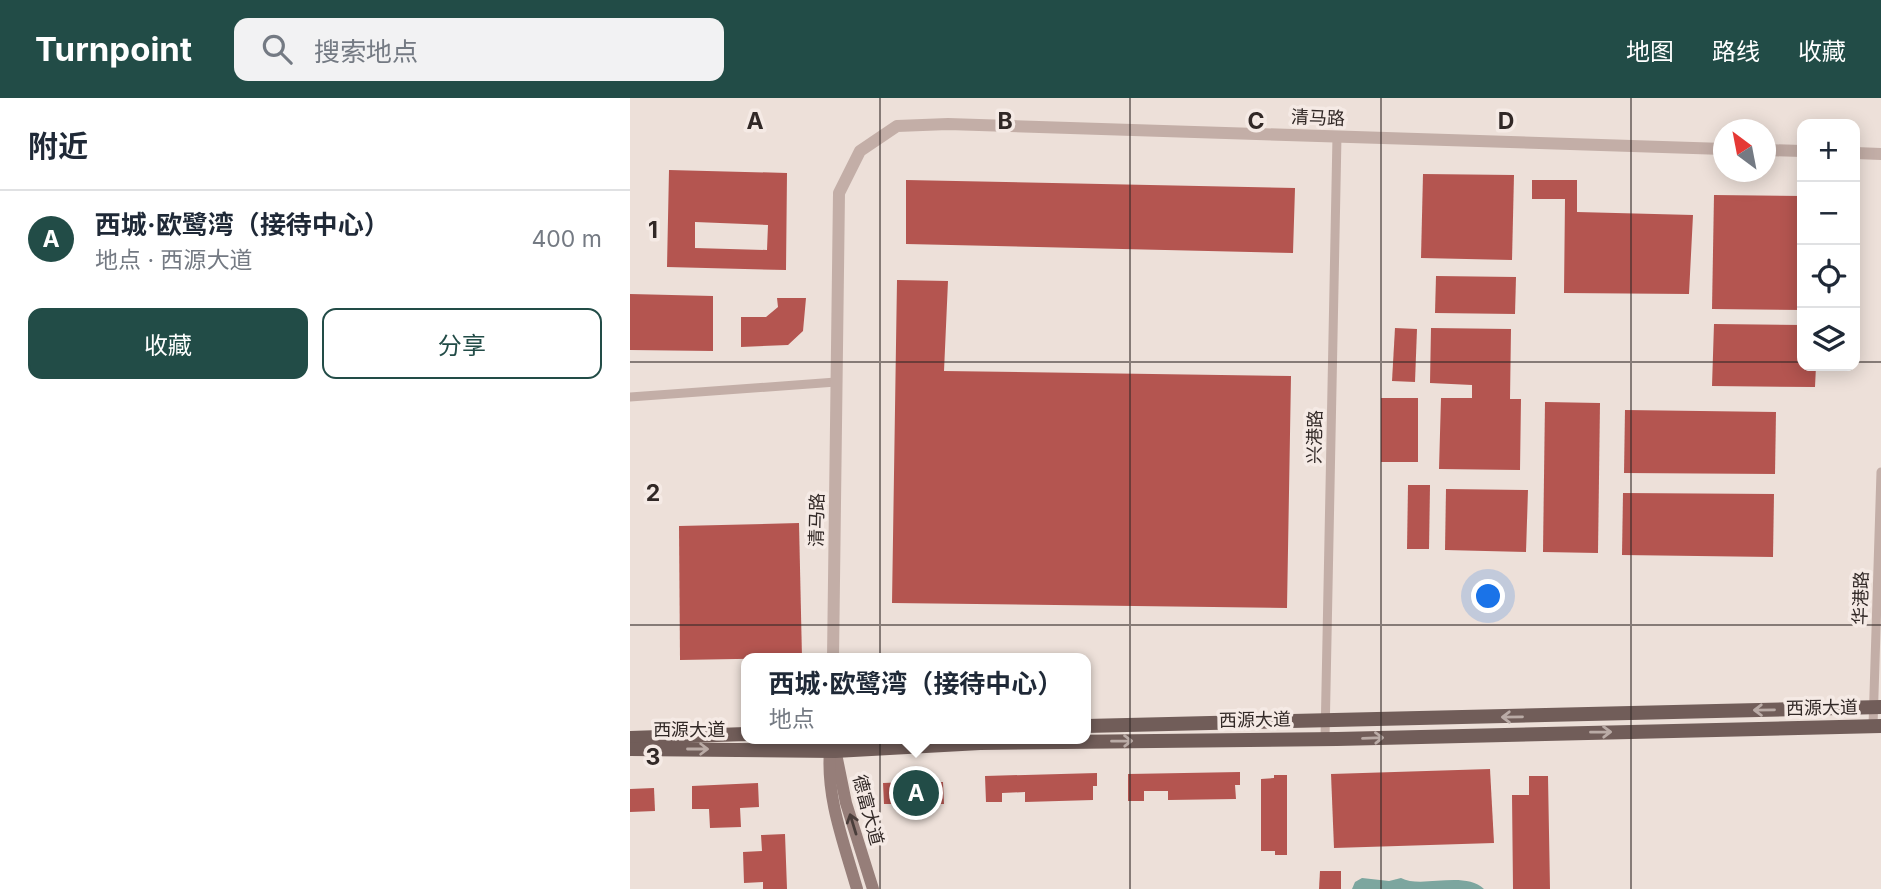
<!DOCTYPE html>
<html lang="zh">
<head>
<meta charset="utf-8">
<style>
	:root { --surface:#fff; --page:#f2f2f3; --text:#1f2937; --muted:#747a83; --line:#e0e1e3; --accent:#224c47 }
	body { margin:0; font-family:Inter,"Noto Sans SC",sans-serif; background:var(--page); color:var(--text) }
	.controls { position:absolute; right:21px; top:21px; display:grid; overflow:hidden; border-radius:14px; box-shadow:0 4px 18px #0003 }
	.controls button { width:63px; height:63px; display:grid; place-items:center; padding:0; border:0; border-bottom:2px solid var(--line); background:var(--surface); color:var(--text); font:35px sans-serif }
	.compass { position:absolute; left:1083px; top:21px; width:63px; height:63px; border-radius:50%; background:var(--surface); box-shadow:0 4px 18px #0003; rotate:328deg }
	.you { position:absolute; left:859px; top:499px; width:24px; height:24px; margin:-18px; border:5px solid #fff; border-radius:50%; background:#1a73e8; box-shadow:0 0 0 10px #1a73e833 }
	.badge { display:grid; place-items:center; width:46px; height:46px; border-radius:50%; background:var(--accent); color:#fff; font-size:23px; font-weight:700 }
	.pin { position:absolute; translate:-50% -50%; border:4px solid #fff; box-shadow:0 2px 7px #0006 }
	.popup { position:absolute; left:111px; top:555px; width:350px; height:91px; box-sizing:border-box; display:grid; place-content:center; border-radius:14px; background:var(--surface); filter:drop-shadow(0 2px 5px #0005); font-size:23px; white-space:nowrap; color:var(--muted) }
	.popup b { font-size:26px; color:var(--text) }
	.popup::after { content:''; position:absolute; left:50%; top:100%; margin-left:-14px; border:14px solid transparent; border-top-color:var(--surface) }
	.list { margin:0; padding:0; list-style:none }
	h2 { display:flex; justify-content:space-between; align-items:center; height:91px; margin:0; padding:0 28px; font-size:30px }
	h2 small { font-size:23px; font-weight:400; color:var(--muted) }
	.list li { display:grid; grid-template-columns:46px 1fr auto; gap:21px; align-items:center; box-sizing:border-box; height:98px; padding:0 28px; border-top:2px solid var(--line) }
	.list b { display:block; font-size:26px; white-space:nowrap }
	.list p { margin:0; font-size:23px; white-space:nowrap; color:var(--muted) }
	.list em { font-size:23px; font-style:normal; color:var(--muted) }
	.actions { display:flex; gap:14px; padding:21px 28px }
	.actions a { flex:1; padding:16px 0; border:2px solid var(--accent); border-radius:14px; text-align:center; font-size:24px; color:var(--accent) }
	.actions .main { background:var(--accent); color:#fff }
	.icon { flex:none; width:38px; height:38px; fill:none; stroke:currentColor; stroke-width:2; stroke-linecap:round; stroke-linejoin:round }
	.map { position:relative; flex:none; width:1251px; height:791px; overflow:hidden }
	header { display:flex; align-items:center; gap:42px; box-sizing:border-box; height:98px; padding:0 35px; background:var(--accent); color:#fff }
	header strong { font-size:33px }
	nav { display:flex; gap:38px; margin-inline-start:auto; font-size:24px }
	.search { width:490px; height:63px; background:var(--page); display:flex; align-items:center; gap:18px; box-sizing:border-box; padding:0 24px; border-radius:14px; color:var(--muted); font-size:26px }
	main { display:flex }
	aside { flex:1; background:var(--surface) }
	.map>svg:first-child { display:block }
	.water { fill:#7ca69f }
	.building { fill:#b45550; fill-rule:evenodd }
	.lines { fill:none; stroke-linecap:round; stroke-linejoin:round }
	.minor { stroke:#c3aea7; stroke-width:9 }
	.tertiary { stroke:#c3aea7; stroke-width:12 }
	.secondary { stroke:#967e79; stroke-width:12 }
	.primary { stroke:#715d59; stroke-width:14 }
	.oneway { stroke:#baaba6 }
	.oneway2 { stroke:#4a3e3b }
	.grid { fill:none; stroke:#312826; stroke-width:2; stroke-opacity:0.55 }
	.labels { text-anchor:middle; stroke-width:7; stroke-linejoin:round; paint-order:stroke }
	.street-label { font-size:18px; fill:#312826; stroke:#f5eae5 }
	.grid-label { font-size:23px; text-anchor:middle; font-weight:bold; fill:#312826; stroke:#f5eae5; stroke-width:7; stroke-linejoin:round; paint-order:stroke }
</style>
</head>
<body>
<header>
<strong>Turnpoint</strong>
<div class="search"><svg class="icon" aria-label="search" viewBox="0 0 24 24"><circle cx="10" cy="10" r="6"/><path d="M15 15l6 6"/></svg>搜索地点</div>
<nav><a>地图</a><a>路线</a><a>收藏</a></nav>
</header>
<main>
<aside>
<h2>附近<small></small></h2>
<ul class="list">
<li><span class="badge">A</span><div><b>西城·欧鹭湾（接待中心）</b><p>地点 · 西源大道</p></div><em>400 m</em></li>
</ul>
<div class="actions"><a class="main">收藏</a><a>分享</a></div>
</aside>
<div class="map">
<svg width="1251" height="791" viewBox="0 0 1251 791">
	<rect width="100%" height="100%" fill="#ede0d9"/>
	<path class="water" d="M732,780l27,3 12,-3c20,11 63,-8 83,11h-132l3,-7z"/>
	<g class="building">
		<path d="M39,72l118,3 -1,97 -119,-3zM65,124l73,3 -1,25 -72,-2z"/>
		<path d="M793,76l91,1 -2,85 -91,-2z"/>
		<path d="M276,82l389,8 -2,65 -387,-9z"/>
		<path d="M902,82h45v32l116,3 -4,79 -125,-1 1,-94h-33z"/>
		<path d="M1084,97l88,1v114l-90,-1z"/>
		<path d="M806,178l80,1 -1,37 -80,-1z"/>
		<path d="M267,182l51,1 -4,90 347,5 -4,232 -395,-5z"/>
		<path d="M0,196l83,2v55l-83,-1z"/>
		<path d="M147,200h29l-3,33 -15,14 -47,2v-30h25l12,-10z"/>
		<path d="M1084,226l88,1v41h14l-1,21 -103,-1z"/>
		<path d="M765,230l22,1 -2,53 -23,-1z"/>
		<path d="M801,230l80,1 -1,70h11l-1,71 -81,-1 2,-71h31v-13l-42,-2z"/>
		<rect x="751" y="300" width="37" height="64"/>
		<path d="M915,304l55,1 -2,150 -55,-1z"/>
		<path d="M995,312l151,2 -1,62 -151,-1z"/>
		<path d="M778,387h22l-1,64h-22z"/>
		<path d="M816,391l82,1 -2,62 -81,-2z"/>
		<path d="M993,395l151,1 -1,63 -151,-2z"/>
		<path d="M169,425l3,135 -122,2 -1,-134z"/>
		<path d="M860,671l4,74 -160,5 -3,-74z"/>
		<path d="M610,674v13h-5l1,14 -68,1v-9h-24v10h-16v-27z"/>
		<path d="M467,675v13h-4v14l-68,2v-10l-23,1v9h-16l-1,-26z"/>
		<path d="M644,677h13v80h-12v-4h-14v-72l13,-1z"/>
		<path d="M899,678h19l2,113h-37l-1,-94h17z"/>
		<path d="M279,680h14v4h20l1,22h-21v-5h-27v5h-12l-1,-21 26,-1z"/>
		<path d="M128,685l1,24 -19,1 1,19 -31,1 -1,-19h-17v-23z"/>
		<path d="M24,690l1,23 -25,1v-23z"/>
		<path d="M155,736l2,55h-24v-7l-19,1 -1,-31 19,-1 -1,-16z"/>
		<path d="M690,773h21v18h-22z"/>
	</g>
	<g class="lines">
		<g class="minor">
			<path d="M0,299l206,-15"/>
			<path d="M1243,628l8,-254"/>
			<path d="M695,641l12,-603"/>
		</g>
		<g class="tertiary">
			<path d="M1136,52l36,1"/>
			<path d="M1225,55l26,1"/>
			<path d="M203,560l6,-465 21,-42 37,-25 51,-2 776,25"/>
		</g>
		<g class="secondary">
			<path d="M203,641l13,64 27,86"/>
			<path d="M200,652c-4,48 14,93 27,139"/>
		</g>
		<g class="primary">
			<path d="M456,628l795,-19"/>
			<path d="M0,640l116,-4"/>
			<path d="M0,651l205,2 145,-8 357,-4 544,-13"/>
		</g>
	</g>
	<defs><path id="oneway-shaft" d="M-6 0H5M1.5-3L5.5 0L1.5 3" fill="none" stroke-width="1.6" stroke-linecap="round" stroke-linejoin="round" transform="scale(1.75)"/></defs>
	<g class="oneway">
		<use href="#oneway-shaft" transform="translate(1134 612) rotate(179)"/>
		<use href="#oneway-shaft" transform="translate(882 619) rotate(179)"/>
		<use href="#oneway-shaft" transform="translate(971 634) rotate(-1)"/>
		<use href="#oneway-shaft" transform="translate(743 640) rotate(-2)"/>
		<use href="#oneway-shaft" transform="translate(492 643) rotate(-1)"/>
		<use href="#oneway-shaft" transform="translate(68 651)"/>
	</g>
	<use class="oneway2" href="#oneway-shaft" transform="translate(223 726) rotate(-107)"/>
	<path class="grid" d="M250,0v791M500,0v791M751,0v791M1001,0v791M0,264h1172M1225,264h26M0,527h1251"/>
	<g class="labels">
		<g class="street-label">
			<text transform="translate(688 20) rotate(2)" y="6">清马路</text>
			<text transform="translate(685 339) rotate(-89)" y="6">兴港路</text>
			<text transform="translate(187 422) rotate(-89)" y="6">清马路</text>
			<text transform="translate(1231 500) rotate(-88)" y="6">华港路</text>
			<text transform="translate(1192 610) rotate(-1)" y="6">西源大道</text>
			<text transform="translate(625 622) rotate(-1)" y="6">西源大道</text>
			<text x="59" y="638">西源大道</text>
			<text transform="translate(238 712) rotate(75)" y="6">德富大道</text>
		</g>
	</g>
	<g class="grid-label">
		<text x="125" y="31">A</text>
		<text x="375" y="31">B</text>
		<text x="626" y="31">C</text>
		<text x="876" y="31">D</text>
		<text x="23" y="140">1</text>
		<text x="23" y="403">2</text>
		<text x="23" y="667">3</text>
	</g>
</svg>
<div class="controls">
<button>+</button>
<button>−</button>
<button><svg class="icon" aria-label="locate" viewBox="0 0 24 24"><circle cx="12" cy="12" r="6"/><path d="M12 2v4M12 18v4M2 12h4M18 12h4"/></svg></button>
<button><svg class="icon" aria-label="layers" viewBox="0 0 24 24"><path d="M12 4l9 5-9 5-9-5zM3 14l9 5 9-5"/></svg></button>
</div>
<svg class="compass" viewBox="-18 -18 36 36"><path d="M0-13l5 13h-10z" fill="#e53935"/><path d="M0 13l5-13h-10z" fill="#747a83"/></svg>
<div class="you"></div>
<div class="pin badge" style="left:286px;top:695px">A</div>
<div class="popup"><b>西城·欧鹭湾（接待中心）</b>地点</div>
</div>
</main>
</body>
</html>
